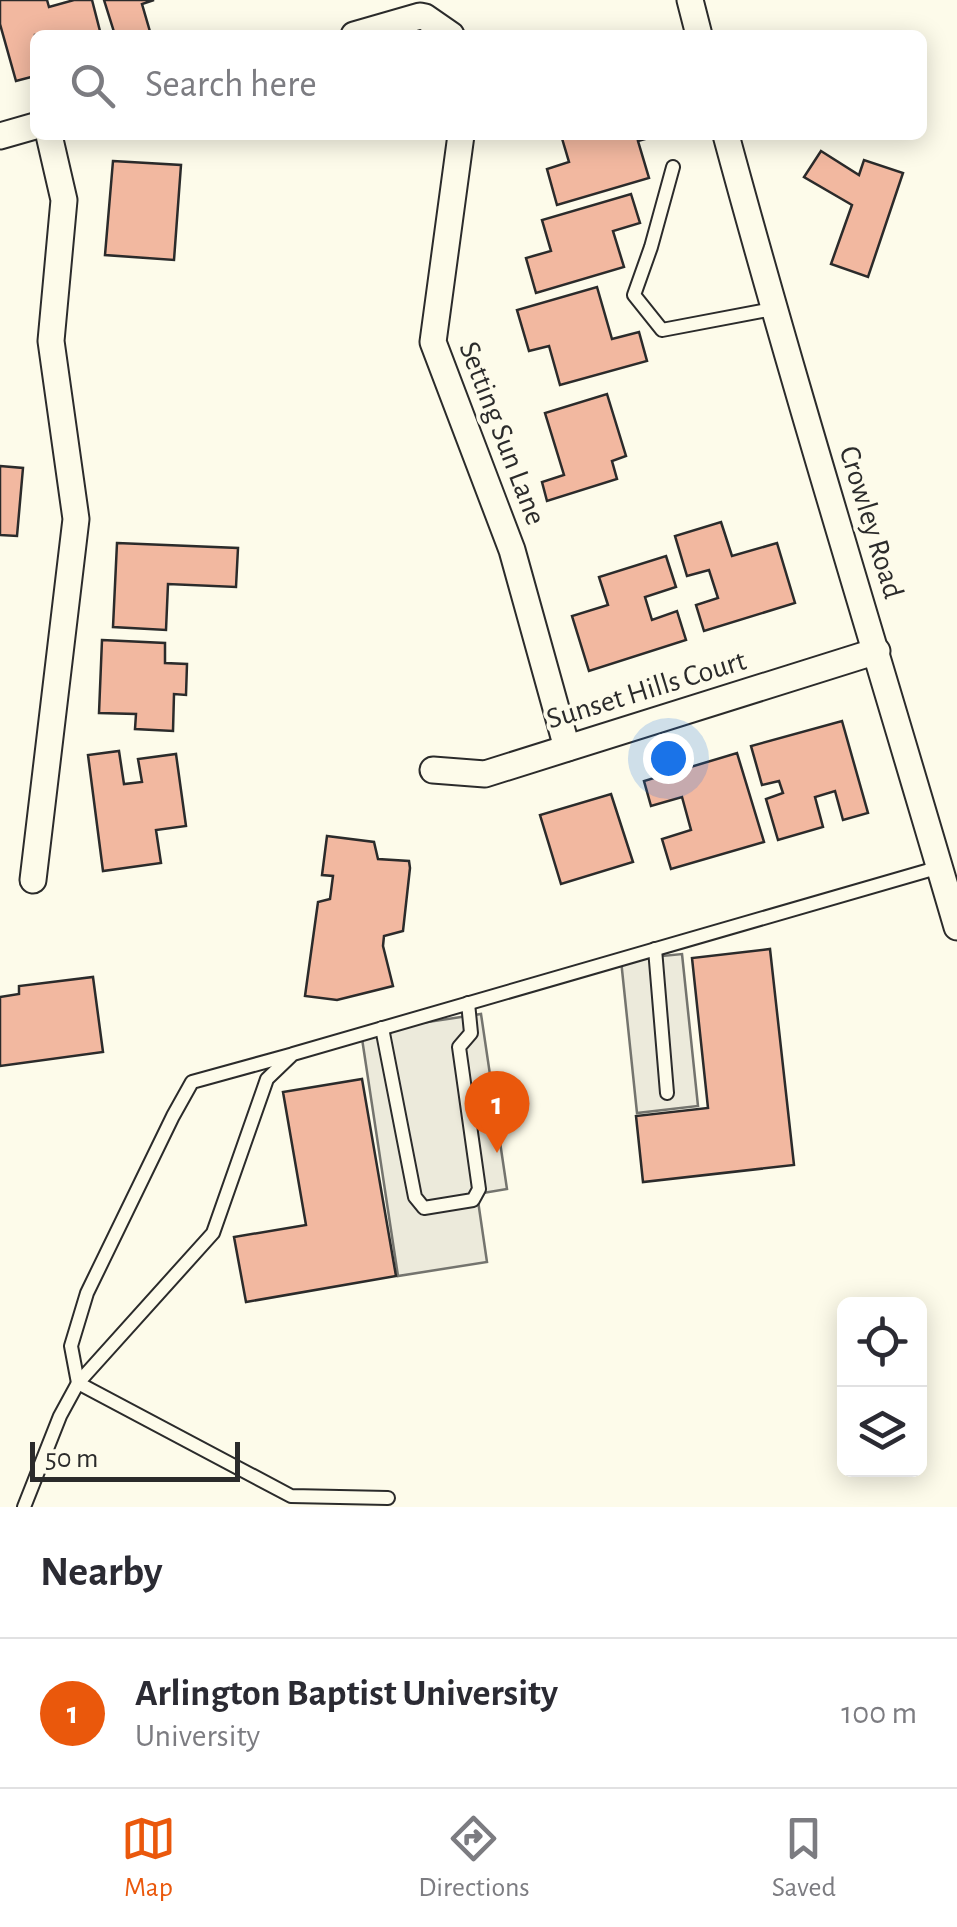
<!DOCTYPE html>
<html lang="en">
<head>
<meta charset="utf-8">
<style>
	:root { --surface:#fff; --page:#f2f2f3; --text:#2b2b33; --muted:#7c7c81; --line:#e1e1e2; --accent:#ea580c }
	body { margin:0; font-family:"Alegreya Sans",sans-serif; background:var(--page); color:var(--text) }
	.controls { position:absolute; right:30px; bottom:30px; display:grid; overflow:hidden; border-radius:15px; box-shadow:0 5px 25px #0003 }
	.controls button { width:90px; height:90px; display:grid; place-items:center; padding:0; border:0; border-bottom:2px solid var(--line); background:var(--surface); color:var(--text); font:50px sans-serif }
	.scale { position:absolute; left:30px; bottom:25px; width:210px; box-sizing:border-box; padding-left:10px; border:5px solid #2b2b2b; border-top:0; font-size:28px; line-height:35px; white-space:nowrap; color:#2b2b2b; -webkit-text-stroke:8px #fdfbea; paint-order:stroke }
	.you { position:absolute; left:668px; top:758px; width:35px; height:35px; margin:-25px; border:8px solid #fff; border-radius:50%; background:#1a73e8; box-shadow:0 0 0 15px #1a73e833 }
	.badge { display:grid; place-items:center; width:65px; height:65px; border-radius:50%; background:var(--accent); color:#fff; font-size:32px; font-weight:700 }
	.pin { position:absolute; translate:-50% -82px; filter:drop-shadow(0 2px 5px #0008) }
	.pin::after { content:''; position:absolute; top:52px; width:35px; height:30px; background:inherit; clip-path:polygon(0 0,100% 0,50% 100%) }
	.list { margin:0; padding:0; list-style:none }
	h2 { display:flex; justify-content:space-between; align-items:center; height:130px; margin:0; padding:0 40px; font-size:42px }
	h2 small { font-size:32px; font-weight:400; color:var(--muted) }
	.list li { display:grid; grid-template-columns:65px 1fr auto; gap:30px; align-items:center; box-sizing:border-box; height:150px; padding:0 40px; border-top:2px solid var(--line) }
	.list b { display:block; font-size:38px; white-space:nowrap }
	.list p { margin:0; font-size:32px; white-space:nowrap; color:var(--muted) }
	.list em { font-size:32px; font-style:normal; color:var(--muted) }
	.icon { flex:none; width:55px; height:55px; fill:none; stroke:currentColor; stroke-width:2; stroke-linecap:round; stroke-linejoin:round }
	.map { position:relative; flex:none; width:957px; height:1507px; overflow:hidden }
	.search { position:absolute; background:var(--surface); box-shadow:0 5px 25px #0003; left:30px; right:30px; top:30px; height:110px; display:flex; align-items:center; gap:25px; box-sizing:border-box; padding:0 35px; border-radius:15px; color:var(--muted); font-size:38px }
	.sheet { height:280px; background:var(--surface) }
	nav { display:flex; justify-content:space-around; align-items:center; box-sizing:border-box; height:140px; border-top:2px solid var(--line); background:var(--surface); font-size:28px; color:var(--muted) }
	nav a { display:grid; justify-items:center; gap:5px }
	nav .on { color:var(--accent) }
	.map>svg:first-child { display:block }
	.parking { fill:#eceadb; stroke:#74746e; stroke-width:2.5 }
	.building { fill:#f2b8a0; stroke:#2b2b2b; stroke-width:2.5 }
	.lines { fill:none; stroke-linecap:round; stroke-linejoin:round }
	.lane-casing { stroke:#2b2b2b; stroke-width:16 }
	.street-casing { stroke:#2b2b2b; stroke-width:29 }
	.lane { stroke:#fdfbea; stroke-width:12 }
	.street { stroke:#fdfbea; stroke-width:25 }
	.labels { text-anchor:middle; stroke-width:8; stroke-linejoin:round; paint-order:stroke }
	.street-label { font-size:30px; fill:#2b2b2b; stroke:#fdfbea }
</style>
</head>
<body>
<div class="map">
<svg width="957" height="1507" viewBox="0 0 957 1507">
	<rect width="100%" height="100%" fill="#fdfbea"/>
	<g class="parking">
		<path d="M682,954l16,152 -61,7 -16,-153z"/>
		<path d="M481,1014l26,175 -30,5 10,68 -89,14 -37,-244z"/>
	</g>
	<g class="building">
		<path d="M0,0h47l2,7 25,-7h18l9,35h-66v41l-19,5 -16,-57z"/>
		<path d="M104,0h50l-12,4 9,31h-36z"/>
		<path d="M561,135h98l-21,6 11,37 -92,27 -10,-36 22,-7z"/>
		<path d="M821,151l38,24 5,-15 39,13 -35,104 -37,-13 21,-59 -48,-28z"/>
		<path d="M113,161l68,4 -7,95 -69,-5z"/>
		<path d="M631,194l9,29 -27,8 11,36 -88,26 -10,-35 25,-7 -9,-31z"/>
		<path d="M597,287l15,52 27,-7 8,29 -87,24 -11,-39 -20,5 -12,-41z"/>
		<path d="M607,394l19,62 -14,5 5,18 -70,22 -5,-19 22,-7 -19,-62z"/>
		<path d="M0,466l23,2 -6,68 -17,-1z"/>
		<path d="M721,522l11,34 45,-13 18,60 -91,28 -8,-26 22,-7 -9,-28 -22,6 -12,-40z"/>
		<path d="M117,543l121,5 -2,39 -68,-3 -2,46 -53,-3z"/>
		<path d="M666,556l10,31 -31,10 7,23 25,-9 9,29 -97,31 -17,-55 36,-11 -9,-28z"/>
		<path d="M102,640l63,3v20l22,1 -1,31 -12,-1 -1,37 -38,-2 1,-15 -37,-1z"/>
		<path d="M842,721l26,92 -25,7 -8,-29 -20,6 8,30 -45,13 -12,-41 17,-6 -4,-12 -17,4 -11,-39z"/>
		<path d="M119,751l5,33 18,-2 -4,-23 38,-5 10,72 -30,4 5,33 -58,8 -15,-116z"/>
		<path d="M737,753l27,89 -93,27 -9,-30 29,-9 -9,-33 -31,9 -7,-25z"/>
		<path d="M611,794l22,68 -72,22 -21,-69z"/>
		<path d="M327,836l47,6 4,17 31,2 1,7 -7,63 -19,5 -1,10 10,40 -56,14 -32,-4 13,-94 12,-3 3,-23 -11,-1z"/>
		<path d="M770,949l24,216 -151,17 -7,-66 72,-8 -16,-150z"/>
		<path d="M93,977l10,75 -103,14v-69l19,-3v-8z"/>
		<path d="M362,1079l34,197 -150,26 -12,-65 72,-12 -23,-133z"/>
	</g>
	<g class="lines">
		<g class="lane-casing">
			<g id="lane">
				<path d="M673,167l-22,80 -17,48 28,35 111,-21"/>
				<path d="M655,949l12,144"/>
				<path d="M382,1028l33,169 9,11 49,-8 6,-11 -20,-142 12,-14 -3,-30"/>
				<path d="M290,1055l-98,27 -19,34 -86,177 -16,53 7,37 213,113 97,2"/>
				<path d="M24,1507l36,-91 18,-33 135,-150 54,-154 26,-25 647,-187"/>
			</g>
		</g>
		<g class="street-casing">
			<g id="street">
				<path d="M690,0l9,35"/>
				<path d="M354,35l66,-19 5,1 26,18"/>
				<path d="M461,135l-28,207 79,208 55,198"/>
				<path d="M726,135c72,266 154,528 231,792"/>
				<path d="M0,136l35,-10"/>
				<path d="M433,770l52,4 392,-123"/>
				<path d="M33,880l43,-361 -25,-178 13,-141 -15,-65"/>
			</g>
		</g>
		<use href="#lane" class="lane"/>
		<use href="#street" class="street"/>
	</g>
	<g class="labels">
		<g class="street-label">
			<text transform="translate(503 433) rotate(69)" y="10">Setting Sun Lane</text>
			<text transform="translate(872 522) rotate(73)" y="10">Crowley Road</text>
			<text transform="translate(646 689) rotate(-17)" y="10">Sunset Hills Court</text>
		</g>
	</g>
</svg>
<div class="controls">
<button><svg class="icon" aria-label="locate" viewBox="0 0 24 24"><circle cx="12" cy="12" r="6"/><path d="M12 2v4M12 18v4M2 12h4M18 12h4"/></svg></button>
<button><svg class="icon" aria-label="layers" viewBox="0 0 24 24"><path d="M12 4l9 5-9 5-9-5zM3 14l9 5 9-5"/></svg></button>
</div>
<div class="scale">50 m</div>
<div class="you"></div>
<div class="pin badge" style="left:497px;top:1153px">1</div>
<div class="search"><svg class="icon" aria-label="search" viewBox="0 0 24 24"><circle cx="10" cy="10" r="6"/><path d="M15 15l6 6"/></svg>Search here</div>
</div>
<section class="sheet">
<h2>Nearby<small></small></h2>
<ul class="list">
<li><span class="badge">1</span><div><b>Arlington Baptist University</b><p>University</p></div><em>100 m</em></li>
</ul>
</section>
<nav>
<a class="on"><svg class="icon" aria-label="map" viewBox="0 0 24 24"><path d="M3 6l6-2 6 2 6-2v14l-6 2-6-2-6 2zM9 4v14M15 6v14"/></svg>Map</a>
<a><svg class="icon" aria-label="directions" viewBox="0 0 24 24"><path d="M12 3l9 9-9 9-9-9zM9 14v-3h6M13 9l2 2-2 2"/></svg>Directions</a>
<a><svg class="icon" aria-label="saved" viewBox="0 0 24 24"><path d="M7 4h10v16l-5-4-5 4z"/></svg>Saved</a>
</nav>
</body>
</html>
